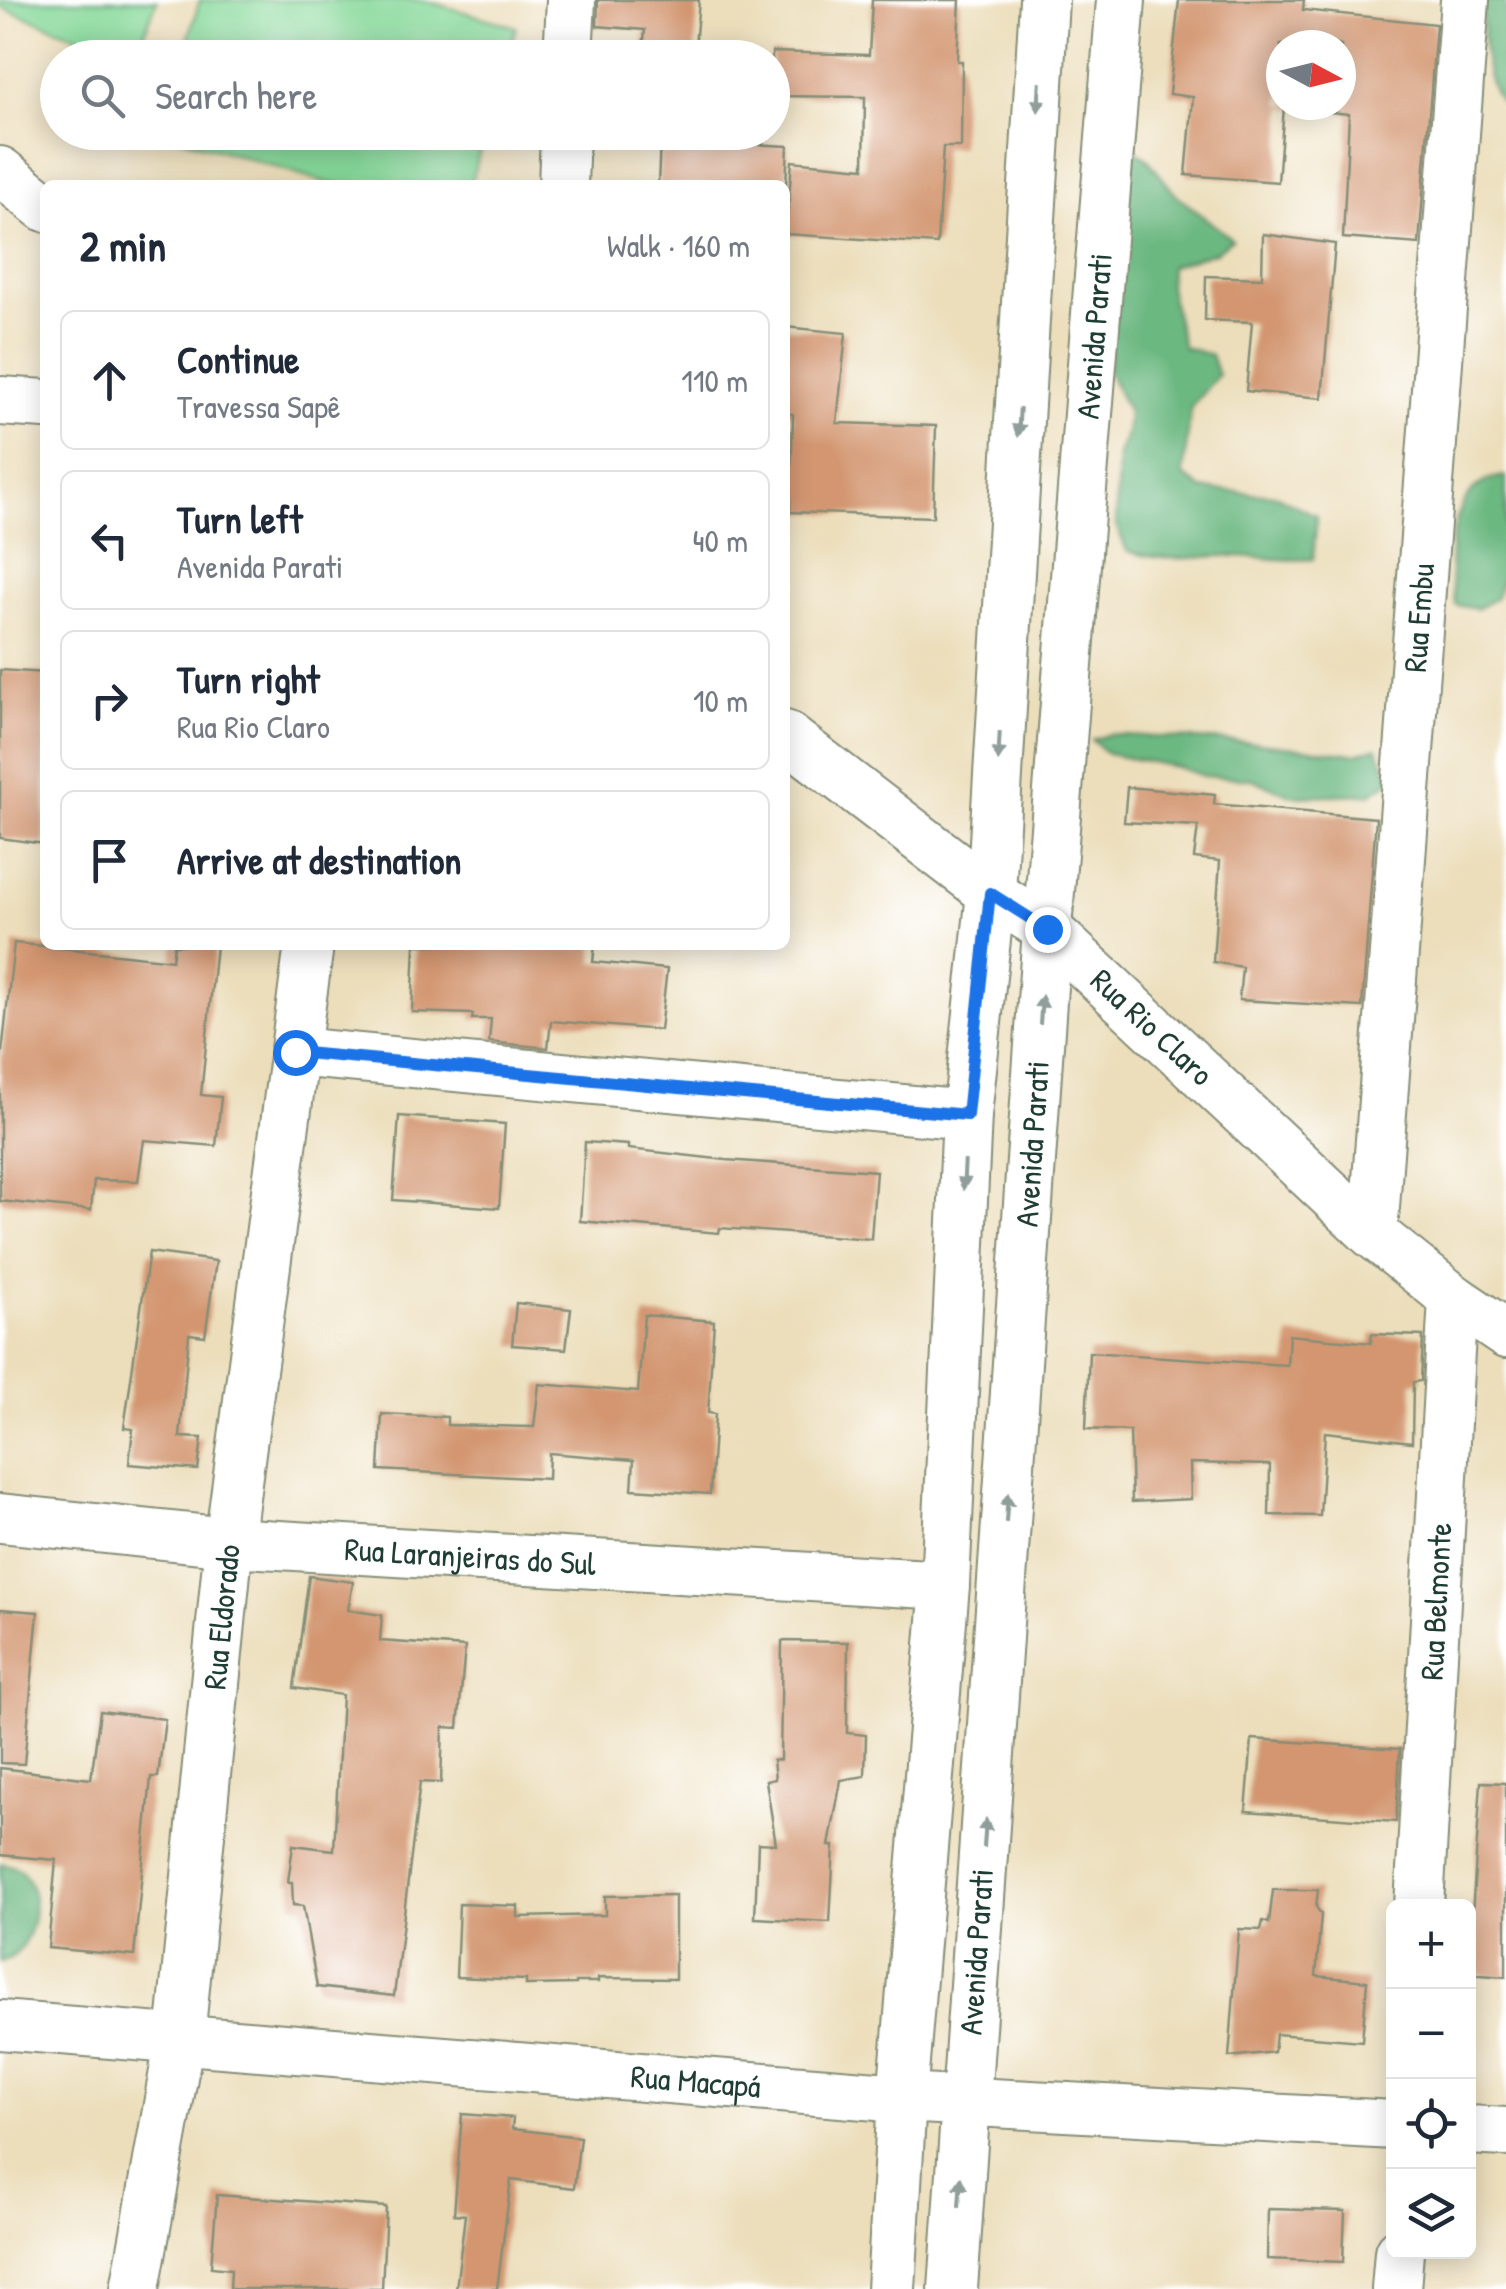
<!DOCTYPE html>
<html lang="en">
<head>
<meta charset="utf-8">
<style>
	:root { --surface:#fff; --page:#f6f6f7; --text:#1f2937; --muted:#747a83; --line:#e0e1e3 }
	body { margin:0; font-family:"Patrick Hand",sans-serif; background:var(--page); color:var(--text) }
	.controls { position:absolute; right:30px; bottom:30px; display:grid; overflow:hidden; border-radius:15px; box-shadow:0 5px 25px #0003 }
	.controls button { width:90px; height:90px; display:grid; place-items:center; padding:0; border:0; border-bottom:2px solid var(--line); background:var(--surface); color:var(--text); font:50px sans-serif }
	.compass { position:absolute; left:1266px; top:30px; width:90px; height:90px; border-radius:50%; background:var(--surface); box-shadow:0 5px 25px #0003; rotate:97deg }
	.stop { position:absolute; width:30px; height:30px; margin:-22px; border:8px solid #1a73e8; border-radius:50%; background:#fff }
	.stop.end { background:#1a73e8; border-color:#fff; box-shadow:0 2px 10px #0008 }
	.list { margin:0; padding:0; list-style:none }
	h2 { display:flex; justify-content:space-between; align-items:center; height:130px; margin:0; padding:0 40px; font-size:42px }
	h2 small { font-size:32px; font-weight:400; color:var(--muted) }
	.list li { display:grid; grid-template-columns:65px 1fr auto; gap:30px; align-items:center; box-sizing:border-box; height:140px; margin:0 20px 20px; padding:0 20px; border:2px solid var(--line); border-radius:15px }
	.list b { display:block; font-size:38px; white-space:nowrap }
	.list p { margin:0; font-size:32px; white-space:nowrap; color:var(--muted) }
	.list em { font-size:32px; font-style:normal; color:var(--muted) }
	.icon { flex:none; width:55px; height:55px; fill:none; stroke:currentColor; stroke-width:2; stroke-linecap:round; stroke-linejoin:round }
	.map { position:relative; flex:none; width:1506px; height:2289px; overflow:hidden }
	.search { position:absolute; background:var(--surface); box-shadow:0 5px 25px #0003; left:40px; top:40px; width:750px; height:110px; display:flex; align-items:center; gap:25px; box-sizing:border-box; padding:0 35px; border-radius:55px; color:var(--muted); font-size:38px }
	.panel { position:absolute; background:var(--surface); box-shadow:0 5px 25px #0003; left:40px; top:180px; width:750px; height:770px; border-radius:15px }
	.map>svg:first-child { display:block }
	.green { fill:#86d899; stroke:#528a66; stroke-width:2.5 }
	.forest { fill:#6cb881; stroke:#467a5a; stroke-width:2.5 }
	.building { fill:#d39671; fill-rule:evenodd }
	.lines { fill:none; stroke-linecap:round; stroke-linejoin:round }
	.street-casing { stroke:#868e78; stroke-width:52 }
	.street { stroke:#fff; stroke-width:48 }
	.oneway { fill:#8f9e9a }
	.route { stroke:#1a73e8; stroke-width:12 }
	.labels { text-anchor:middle; stroke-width:9; stroke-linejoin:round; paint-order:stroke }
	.street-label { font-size:32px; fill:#1f3d34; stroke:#fff }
</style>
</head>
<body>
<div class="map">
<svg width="1506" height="2289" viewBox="0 0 1506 2289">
	<rect width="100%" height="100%" fill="#fff"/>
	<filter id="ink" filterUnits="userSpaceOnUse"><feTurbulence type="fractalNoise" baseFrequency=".01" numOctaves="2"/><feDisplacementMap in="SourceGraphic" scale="20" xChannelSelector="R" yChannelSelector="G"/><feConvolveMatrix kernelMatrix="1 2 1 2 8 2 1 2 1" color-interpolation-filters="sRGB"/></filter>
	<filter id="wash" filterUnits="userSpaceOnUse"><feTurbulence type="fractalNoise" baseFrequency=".0048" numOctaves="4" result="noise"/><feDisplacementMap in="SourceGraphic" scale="40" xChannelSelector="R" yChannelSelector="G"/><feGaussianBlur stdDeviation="2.25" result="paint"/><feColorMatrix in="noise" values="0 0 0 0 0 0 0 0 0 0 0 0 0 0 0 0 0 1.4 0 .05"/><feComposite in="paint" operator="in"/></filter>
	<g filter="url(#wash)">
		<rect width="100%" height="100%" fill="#ecdebb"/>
		<g class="green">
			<path d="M0,0h157l-22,58 -135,-51z"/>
			<path d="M200,0h223l93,27 -9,30h-324z"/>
			<path d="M162,132h323v1l-15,52h-136z"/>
		</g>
		<g class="forest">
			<path d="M1483,0h23v108c-25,-24 -24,-76 -23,-108z"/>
			<path d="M1132,147l17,14 27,34 56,44 -17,13 -45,14 -1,21 14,60 28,8 7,20 -27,32 -8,68 19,14 73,6 42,21 -4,43c-32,4 -62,-5 -93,-3 -38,2 -55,6 -93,-5l-11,-26 2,-70 8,-21 2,-22 -20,-40z"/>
			<path d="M1506,476v92l-10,30 -19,11 -22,-4c-9,-42 -9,-124 51,-129z"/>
			<path d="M1110,734l148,9 98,11 21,-7 14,33 -21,14 -77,2 -41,-17 -49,-3 -26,-9 -70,-13 -15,-14z"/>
			<path d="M0,1864c49,-1 41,89 0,98z"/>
		</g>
		<g id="blocks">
			<g class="building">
				<path d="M598,0h101l-5,58h-52l3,-28 -48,-4z"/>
				<path d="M872,0h88l-3,61h5l-1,86h-18l-6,97 -151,-10 6,-73 72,7 1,-71 -93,-1v-44l97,3z"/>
				<path d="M1179,0h125l-1,10 133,14 -17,220 -76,-6 6,-124 -65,-7 -6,75 -92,-7 7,-78 -24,-3zM1281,45h60v60h-60z"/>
				<path d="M660,139l128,7 -2,39h-128z"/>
				<path d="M1263,234l72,10 -13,154 -76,-7 6,-69 -47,-2 1,-44 56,2z"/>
				<path d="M785,327l61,6 -9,90 99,3 -3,91 -143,-5 3,-98 -8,-1z"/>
				<path d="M0,670l45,3v171l-45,-6z"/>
				<path d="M1127,787l88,8 -1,9 162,14 -14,189 -123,-7 3,-33 -29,-5 7,-101 -26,-3 4,-32 -74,-4z"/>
				<path d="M14,943l158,17 2,-15h42l-15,150 20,2 -5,49 -72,-6 -6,41 -44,-1 -3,30 -91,-9v-130z"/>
				<path d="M415,945h180l-2,17 74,7 -7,61 -109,-9 -3,27 -59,-6 2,-23h-19l1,-5 -61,-2z"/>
				<path d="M399,1116l106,8 -6,84 -106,-8z"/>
				<path d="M585,1142l43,3v4l98,11 150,11 -5,68 -151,-11 -1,5 -139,-12z"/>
				<path d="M149,1252l67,9 -11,75 -16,-2 -9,103 22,1 -4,32 -69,-6 4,-35 -9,-1z"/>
				<path d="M516,1303l55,6 -5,40 -54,-4z"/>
				<path d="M644,1315l70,6 -6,92 7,1 -5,80 -78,-5 2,-29 -85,-7 -1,26 -169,-9 3,-56 65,3v8l87,2 5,-43 99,8z"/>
				<path d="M1372,1334l51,2 -2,45 -8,1 -1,60 -87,-10 -5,84 -51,-1 1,-50 -80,-2 1,36 -59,3 -2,-71 -44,-2 3,-77 198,13 2,-30 82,8z"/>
				<path d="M309,1576l44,6 -5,28 34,5 -2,26 85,6 -7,81 -15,-1 -2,56 -21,-1 -26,214 -77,-9 -14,-81 -10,-1 -1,-23h-4l5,-37 41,5 8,-155 -48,-7z"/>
				<path d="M0,1609l38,3 -14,152 -24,-1z"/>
				<path d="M782,1641l66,1 -1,91 19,2 -1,41 -24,4 -12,66h5l-4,76 -75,-4 3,-75 18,1 -10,-63 9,-2 -2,-19h7z"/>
				<path d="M100,1711l65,8 -7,58h-7l-17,179 -86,-8 8,-88 -56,-5v-87l91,11z"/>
				<path d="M1252,1739l148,10 -4,73 -150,-11z"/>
				<path d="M1481,1782l25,1v194l-38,-3z"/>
				<path d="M1273,1890h45l-2,17 5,7 -5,62 51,5 -5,60 -86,-7 -2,18 -45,5 10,-128 22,1 2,-9 6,2z"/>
				<path d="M675,1895v84l-77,-1v4h-22v2l-50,1v-5l-70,-3 3,-73 59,2v11l87,-2v-19z"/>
				<path d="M462,2114l51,4 -1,11 68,8 -6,51 -63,-8 -14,109h-41l9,-74 -11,-1z"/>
				<path d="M217,2195l169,12 -4,82h-152l1,-20 -20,-2z"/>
				<path d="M1268,2209l77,2 -2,51 -76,-3z"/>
			</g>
		</g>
	</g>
	<g filter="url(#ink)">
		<use href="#blocks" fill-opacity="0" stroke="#868e78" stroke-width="2.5"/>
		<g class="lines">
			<g class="street-casing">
				<g id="street">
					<path d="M568,58l3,-58"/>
					<path d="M0,171l45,36"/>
					<path d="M563,185l2,-53"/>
					<path d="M0,401l45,3"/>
					<path id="s1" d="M785,735l206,158 56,36 326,305 80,64 53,36"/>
					<path d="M295,1052l672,63"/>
					<path id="s2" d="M1373,1234l92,-1234"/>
					<path id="s3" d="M0,1518l229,24 716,43"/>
					<path id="s4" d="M1419,1906l34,-608"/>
					<path id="s5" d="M0,2025l902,73 492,27"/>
					<path d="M1468,2130l38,2"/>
					<path id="s6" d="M135,2289l45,-251 49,-496 80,-597"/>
					<path d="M891,2289l11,-191 43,-513 22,-470 24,-222 53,-893"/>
					<path id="s7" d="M953,2289l94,-1360 74,-929"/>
					<path d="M1396,2289l3,-37"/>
				</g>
			</g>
			<use href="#street" class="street"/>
		</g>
		<defs><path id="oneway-solid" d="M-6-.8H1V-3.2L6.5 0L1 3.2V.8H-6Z" transform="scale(2.5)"/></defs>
		<g class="oneway">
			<use href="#oneway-solid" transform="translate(1039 97) rotate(93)"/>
			<use href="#oneway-solid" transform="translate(1019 422) rotate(93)"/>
			<use href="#oneway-solid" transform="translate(999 746) rotate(93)"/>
			<use href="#oneway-solid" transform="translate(1041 1010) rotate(-86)"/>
			<use href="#oneway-solid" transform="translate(964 1175) rotate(93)"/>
			<use href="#oneway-solid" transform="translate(1007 1508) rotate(-86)"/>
			<use href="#oneway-solid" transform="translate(985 1833) rotate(-86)"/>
			<use href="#oneway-solid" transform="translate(960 2192) rotate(-86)"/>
		</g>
	</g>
	<g class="lines" filter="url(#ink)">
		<path class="route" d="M295,1052l672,63 23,-222 57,36"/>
	</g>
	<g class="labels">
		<g class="street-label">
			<text dy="11" stroke="none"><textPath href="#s7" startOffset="1958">Avenida Parati</textPath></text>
			<text dy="11" stroke="none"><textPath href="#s2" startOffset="618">Rua Embu</textPath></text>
			<text dy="11" stroke="none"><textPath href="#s1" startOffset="470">Rua Rio Claro</textPath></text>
			<text dy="11" stroke="none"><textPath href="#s7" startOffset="1148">Avenida Parati</textPath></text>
			<text dy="11" stroke="none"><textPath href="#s3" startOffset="472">Rua Laranjeiras do Sul</textPath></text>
			<text dy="11" stroke="none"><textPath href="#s4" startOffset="305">Rua Belmonte</textPath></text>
			<text dy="11" stroke="none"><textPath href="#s6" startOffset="678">Rua Eldorado</textPath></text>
			<text dy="11" stroke="none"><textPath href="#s7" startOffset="338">Avenida Parati</textPath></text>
			<text dy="11" stroke="none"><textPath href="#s5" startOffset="698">Rua Macapá</textPath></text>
		</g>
	</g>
</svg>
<div class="controls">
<button>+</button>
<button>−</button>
<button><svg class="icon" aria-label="locate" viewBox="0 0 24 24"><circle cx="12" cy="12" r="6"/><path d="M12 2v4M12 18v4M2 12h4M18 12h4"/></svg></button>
<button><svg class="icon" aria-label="layers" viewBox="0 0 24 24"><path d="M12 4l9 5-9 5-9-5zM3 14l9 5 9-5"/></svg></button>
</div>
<svg class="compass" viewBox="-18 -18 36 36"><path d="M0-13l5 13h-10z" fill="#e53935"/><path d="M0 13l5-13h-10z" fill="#747a83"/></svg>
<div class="stop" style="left:295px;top:1052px"></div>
<div class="stop end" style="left:1047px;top:929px"></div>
<div class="search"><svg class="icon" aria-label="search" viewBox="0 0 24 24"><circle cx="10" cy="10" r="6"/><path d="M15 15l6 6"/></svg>Search here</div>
<section class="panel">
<h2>2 min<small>Walk · 160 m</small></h2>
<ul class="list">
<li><svg class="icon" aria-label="ahead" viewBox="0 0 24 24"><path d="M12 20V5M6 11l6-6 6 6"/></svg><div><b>Continue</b><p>Travessa Sapê</p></div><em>110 m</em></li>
<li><svg class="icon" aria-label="left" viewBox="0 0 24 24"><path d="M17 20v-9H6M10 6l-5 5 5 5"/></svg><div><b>Turn left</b><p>Avenida Parati</p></div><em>40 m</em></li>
<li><svg class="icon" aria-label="right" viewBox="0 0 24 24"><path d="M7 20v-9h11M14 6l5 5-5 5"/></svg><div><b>Turn right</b><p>Rua Rio Claro</p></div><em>10 m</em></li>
<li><svg class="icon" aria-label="arrive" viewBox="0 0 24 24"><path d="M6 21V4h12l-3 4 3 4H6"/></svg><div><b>Arrive at destination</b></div></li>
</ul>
</section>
</div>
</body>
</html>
